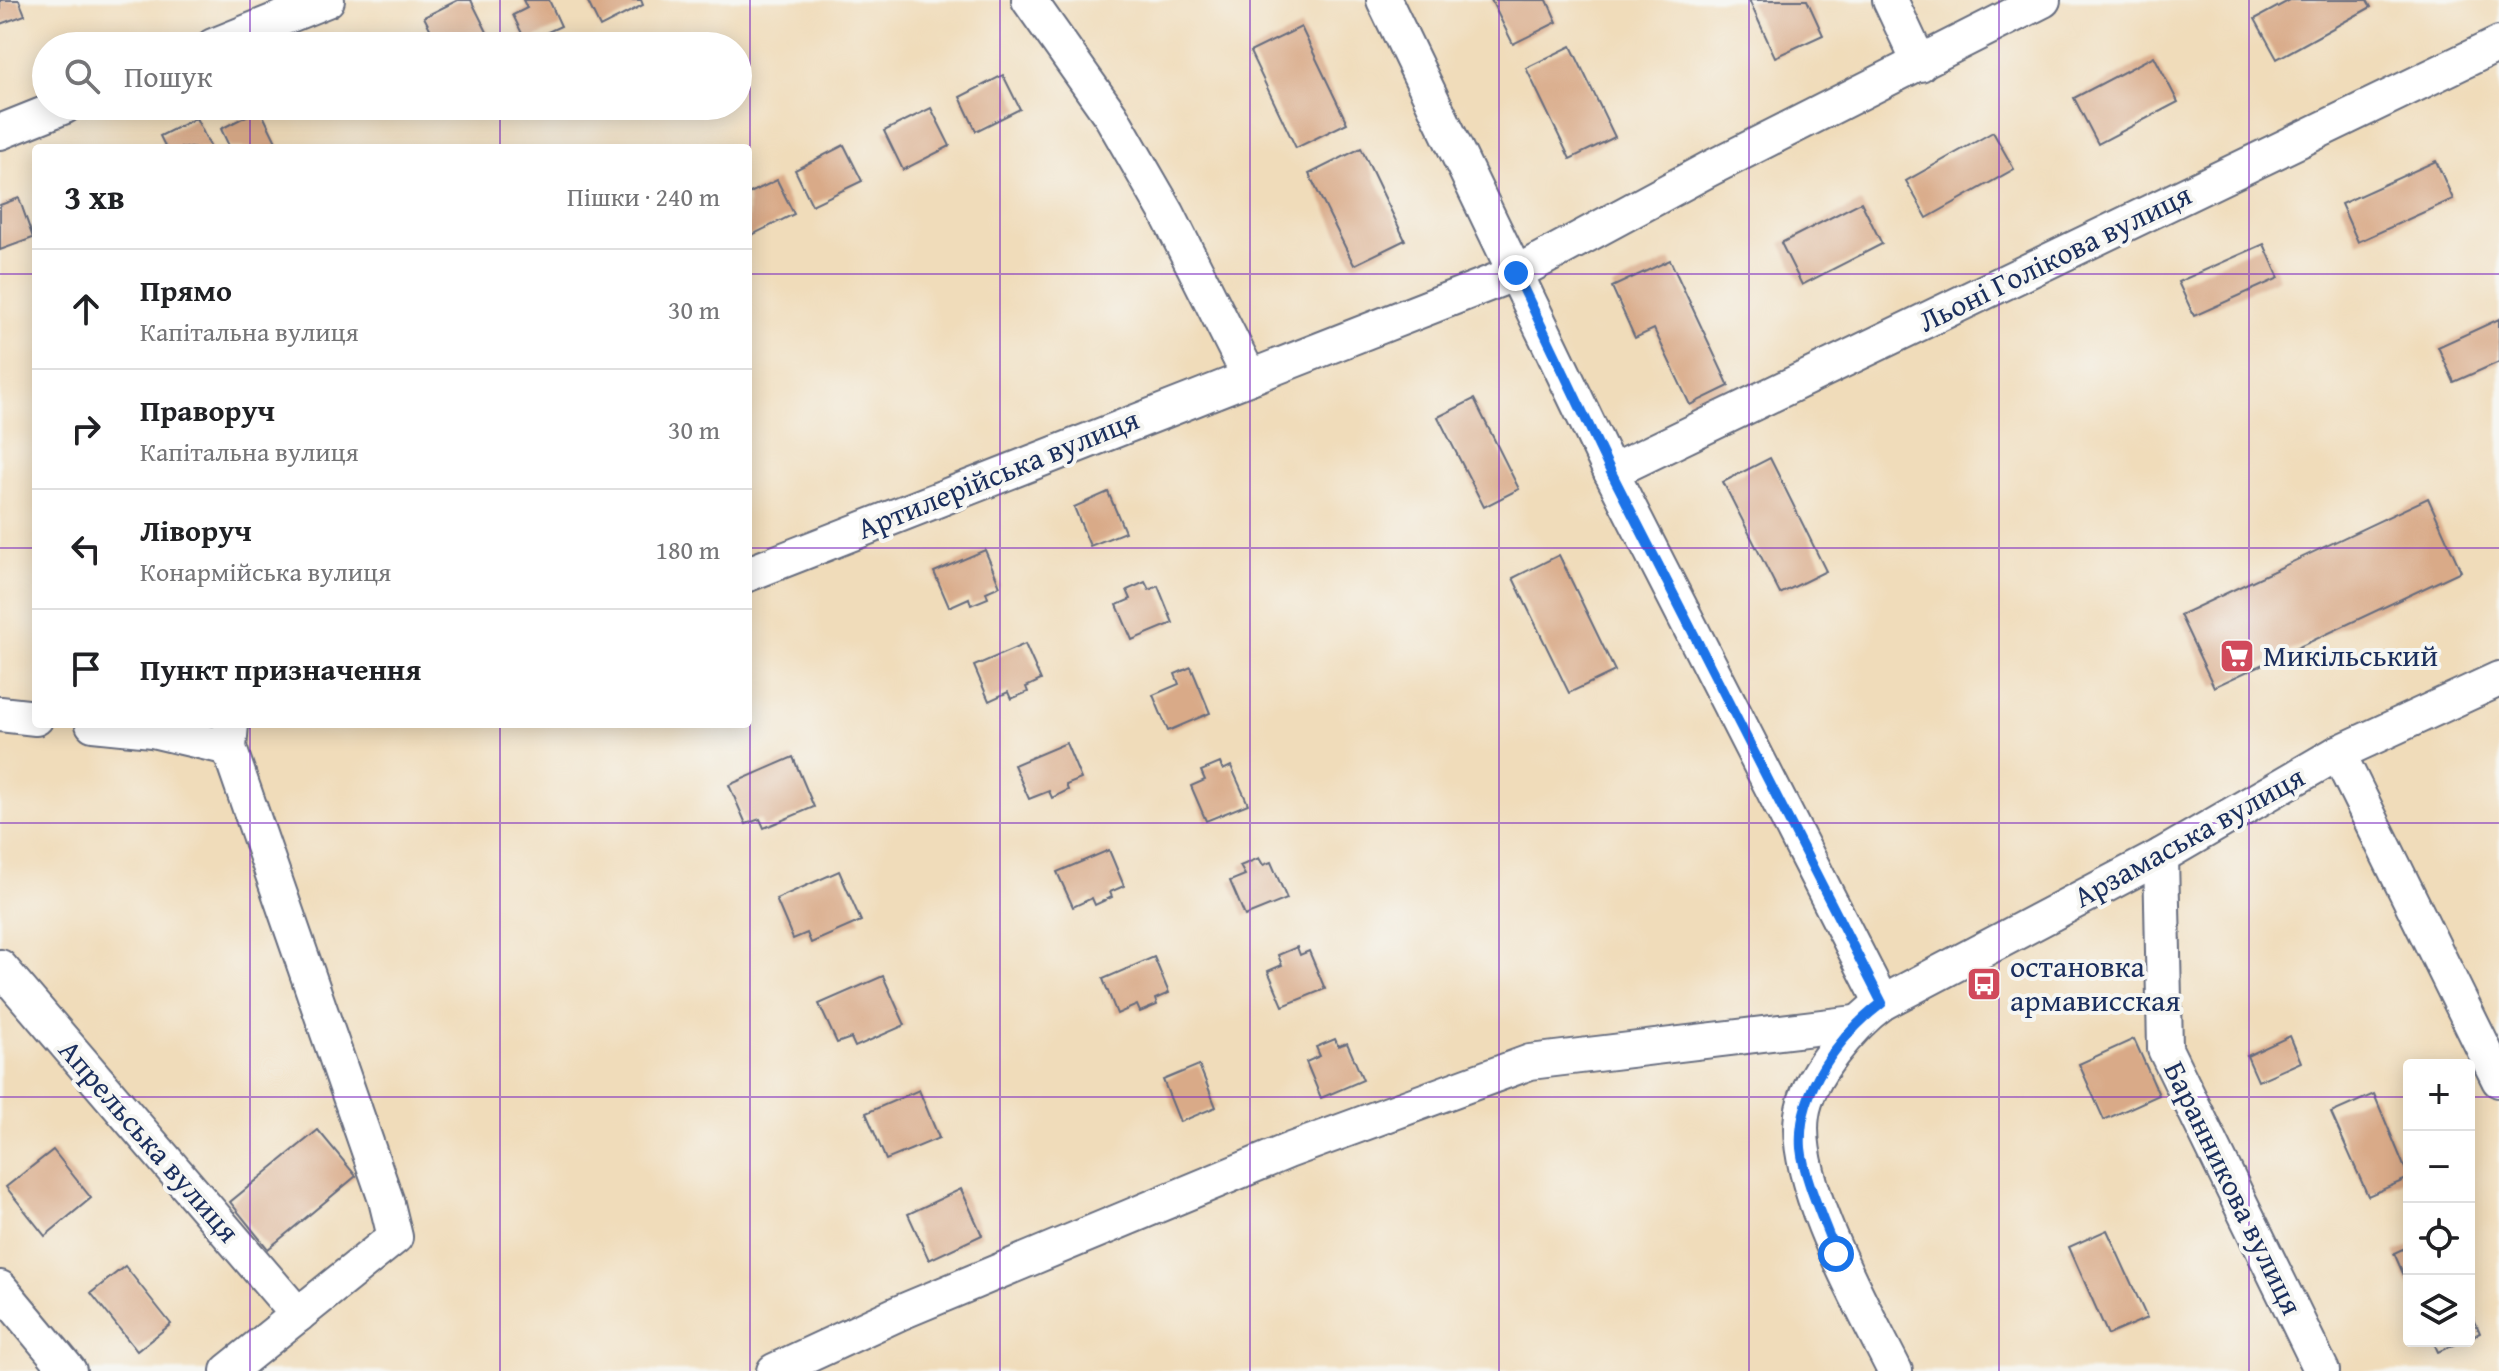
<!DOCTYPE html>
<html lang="uk">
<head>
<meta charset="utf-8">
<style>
	:root { --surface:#fff; --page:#f6f6f6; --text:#202124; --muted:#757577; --line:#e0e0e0 }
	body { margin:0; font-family:"Gentium Book Plus",serif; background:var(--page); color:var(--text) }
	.controls { position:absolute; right:24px; bottom:24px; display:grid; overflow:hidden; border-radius:8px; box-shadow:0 4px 20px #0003 }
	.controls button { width:72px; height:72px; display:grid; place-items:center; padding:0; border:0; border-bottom:2px solid var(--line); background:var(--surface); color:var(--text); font:40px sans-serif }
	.stop { position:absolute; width:24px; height:24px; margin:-18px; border:6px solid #1a73e8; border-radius:50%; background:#fff }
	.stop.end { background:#1a73e8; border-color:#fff; box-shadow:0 2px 8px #0008 }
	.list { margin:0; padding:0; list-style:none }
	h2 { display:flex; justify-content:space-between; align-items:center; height:104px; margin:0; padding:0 32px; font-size:34px }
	h2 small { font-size:26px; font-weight:400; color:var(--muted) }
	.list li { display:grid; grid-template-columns:52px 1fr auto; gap:24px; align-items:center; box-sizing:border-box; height:120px; padding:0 32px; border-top:2px solid var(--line) }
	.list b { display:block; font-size:30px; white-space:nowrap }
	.list p { margin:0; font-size:26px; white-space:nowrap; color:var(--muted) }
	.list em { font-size:26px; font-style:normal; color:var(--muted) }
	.icon { flex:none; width:44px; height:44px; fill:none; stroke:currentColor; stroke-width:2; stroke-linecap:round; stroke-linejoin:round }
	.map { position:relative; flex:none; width:2499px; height:1371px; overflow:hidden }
	.search { position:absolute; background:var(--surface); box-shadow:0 4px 20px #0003; left:32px; top:32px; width:720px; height:88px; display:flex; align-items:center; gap:20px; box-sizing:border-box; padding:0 28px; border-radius:44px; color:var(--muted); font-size:30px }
	.panel { position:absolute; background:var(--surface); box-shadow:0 4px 20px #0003; left:32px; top:144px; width:720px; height:584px; border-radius:8px }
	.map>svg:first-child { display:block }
	.building { fill:#d9aa88 }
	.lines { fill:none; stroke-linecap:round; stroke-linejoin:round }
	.minor-casing { stroke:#666c7e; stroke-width:38 }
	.minor { stroke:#fff; stroke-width:34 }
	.route { stroke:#1a73e8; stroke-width:10 }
	.grid { fill:none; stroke:#7b2cbf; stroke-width:2; stroke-opacity:0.55 }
	.labels { text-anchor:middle; stroke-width:8; stroke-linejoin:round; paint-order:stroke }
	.street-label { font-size:30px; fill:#1b2f5e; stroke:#f6f6f2 }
	.poi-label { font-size:30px; fill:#1b2f5e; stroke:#f6f6f2; text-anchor:start }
</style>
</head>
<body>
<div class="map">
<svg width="2499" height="1371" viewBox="0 0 2499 1371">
	<rect width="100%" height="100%" fill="#f6f6f2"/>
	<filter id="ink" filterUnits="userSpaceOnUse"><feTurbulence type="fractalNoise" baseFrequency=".0125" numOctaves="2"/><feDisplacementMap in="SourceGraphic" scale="16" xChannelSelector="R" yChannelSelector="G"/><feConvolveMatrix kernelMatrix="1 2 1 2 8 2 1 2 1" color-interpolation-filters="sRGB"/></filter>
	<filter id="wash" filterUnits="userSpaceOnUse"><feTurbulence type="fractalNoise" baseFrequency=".006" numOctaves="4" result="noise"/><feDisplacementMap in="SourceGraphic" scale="32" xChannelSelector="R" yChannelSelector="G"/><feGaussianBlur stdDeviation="1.8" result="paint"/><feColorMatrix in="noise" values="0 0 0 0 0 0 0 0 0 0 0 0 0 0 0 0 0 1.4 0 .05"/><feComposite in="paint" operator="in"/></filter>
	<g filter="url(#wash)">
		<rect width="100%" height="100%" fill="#f0dcba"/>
		<g id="blocks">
			<g class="building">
				<path d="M0,0h19l6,15 -25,9z"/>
				<path d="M458,0h13l20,40 -13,6h-39l-15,-29z"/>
				<path d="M523,0h26l12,26 -35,16 -13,-27 14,-7z"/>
				<path d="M587,0h54l2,5 -43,22z"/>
				<path d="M1491,0h56l10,22 -44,22z"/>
				<path d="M1749,0h58l16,35 -48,22z"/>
				<path d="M2290,0h77l4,7 -94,52 -22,-40z"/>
				<path d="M1301,27l46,96 -51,25 -46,-96z"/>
				<path d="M1571,46l44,91 -45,22 -44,-91z"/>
				<path d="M2154,56l24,46 -80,42 -24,-46z"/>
				<path d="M1003,75l17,34 -44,22 -16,-34z"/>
				<path d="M931,108l19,38 -47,24 -19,-39z"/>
				<path d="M260,109l19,39h-49l-9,-19z"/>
				<path d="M196,118l15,30h-45l-6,-12z"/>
				<path d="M1993,132l21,37 -87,49 -21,-37z"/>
				<path d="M844,145l18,36 -50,24 -17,-35z"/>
				<path d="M1361,148l44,92 -51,25 -45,-91z"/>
				<path d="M2436,161l17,38 -95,43 -17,-38z"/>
				<path d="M777,180l17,34 -46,23v-43z"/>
				<path d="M19,198l14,40 -33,12v-45z"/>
				<path d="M1861,202l21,42 -80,41 -21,-42z"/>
				<path d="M2264,244l15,34 -85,38 -16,-34z"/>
				<path d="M1670,260l59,126 -39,19 -36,-76 -19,9 -23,-51z"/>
				<path d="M2499,319v43l-45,20 -16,-35z"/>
				<path d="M1474,399l45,90 -35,18 -46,-90z"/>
				<path d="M1770,458l56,113 -46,23 -57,-112z"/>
				<path d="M1108,492l17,40 -35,14 -16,-39z"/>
				<path d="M2428,498l33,73 -247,116 -34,-72z"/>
				<path d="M985,550l15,36 -14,6 2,6 -17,7 -2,-7 -20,9 -15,-35z"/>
				<path d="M1559,555l56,116 -46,22 -56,-115z"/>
				<path d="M1145,582l4,8 9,-4 15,37 -41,17 -15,-35 14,-6 -4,-9z"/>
				<path d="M1025,644l16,36 -15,7 2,5 -17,7 -3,-7 -19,9 -15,-35z"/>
				<path d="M1191,667l19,46 -42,18 -15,-36 26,-11 -4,-10z"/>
				<path d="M1066,743l15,36 -15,6 2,5 -16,8 -3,-7 -20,8 -15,-34z"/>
				<path d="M793,757l21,50 -50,21 -4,-9 -14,5 -17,-39z"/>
				<path d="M1220,763l3,7 8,-4 17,38 -42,17 -15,-35 14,-6 -4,-9z"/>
				<path d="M1109,850l15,36 -14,6 2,5 -17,8 -3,-7 -19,9 -16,-35z"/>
				<path d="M1259,858l4,7 8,-3 16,37 -42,17 -15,-35 15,-6 -5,-9z"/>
				<path d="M839,871l22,50 -50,22 -4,-10 -14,6 -17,-40z"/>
				<path d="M1297,947l3,8 9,-4 16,38 -42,17 -15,-35 14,-6 -4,-10z"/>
				<path d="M1154,957l15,36 -14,6 2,6 -17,7 -3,-7 -20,9 -14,-35z"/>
				<path d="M883,976l22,49 -50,22 -4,-9 -14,5 -18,-39z"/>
				<path d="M2290,1036l11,26 -43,19 -11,-25z"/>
				<path d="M1335,1039l3,7 9,-3 16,37 -42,18 -15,-36 14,-6 -4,-9z"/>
				<path d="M2134,1039l25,56 -55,25 -25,-56z"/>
				<path d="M1199,1065l17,42 -36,15 -17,-42z"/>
				<path d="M919,1090l20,48 -53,22 -20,-47z"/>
				<path d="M2374,1094l35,84 -41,18 -37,-83z"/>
				<path d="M318,1130l38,46 -88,73 -38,-47z"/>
				<path d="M53,1150l38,48 -46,38 -39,-49z"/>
				<path d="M961,1189l21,46 -53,25 -21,-46z"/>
				<path d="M2107,1230l40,88 -39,17 -39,-88z"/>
				<path d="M2409,1246v41l-15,-34z"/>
				<path d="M125,1266l46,58 -34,27 -46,-58z"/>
				<path d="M2469,1307l11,26 -11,5z"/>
				<path d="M2433,1341h29l-24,11z"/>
			</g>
		</g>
	</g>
	<g filter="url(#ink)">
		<use href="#blocks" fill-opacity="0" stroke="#666c7e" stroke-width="2"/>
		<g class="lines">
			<g class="minor-casing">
				<g id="minor">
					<path d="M1029,0l82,116 56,97 82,163"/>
					<path d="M1384,0l227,472 271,531"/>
					<path d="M1890,0l30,64"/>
					<path d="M213,46l114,-46"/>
					<path d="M0,132l65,-26"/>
					<path d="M1611,472l888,-428"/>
					<path d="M748,574l768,-301 193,-104 334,-169"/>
					<path d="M0,714l36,4"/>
					<path d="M93,724l59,6 77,18"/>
					<path d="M2338,753l161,327"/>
					<path d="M2161,856l4,193 157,322"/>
					<path d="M0,967l298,348"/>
					<path d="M0,1288l69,83"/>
					<path d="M228,1371l167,-134 -9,-37 -157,-452 2,-24"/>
					<path d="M774,1371l125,-58 389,-162 242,-89 325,-39"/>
					<path d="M1895,1371c-31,-62 -103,-188 -93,-256 5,-38 50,-90 80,-112l279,-147 177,-103 161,-74"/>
				</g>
			</g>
			<use href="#minor" class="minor"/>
		</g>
	</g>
	<g class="lines" filter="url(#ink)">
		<path class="route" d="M1516,273l95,199 271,531c-43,33 -85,88 -81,145 3,31 24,75 35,106"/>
	</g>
	<path class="grid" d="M250,0v46M500,0v46M750,0v1371M1000,0v1371M1250,0v1371M1499,0v1371M1749,0v1371M1999,0v1371M2249,0v1371M250,106v42M500,106v42M0,274h36M748,274h1751M0,548h36M748,548h1751M250,724v647M500,724v647M0,823h2499M0,1097h2409M2469,1097h30"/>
	<defs>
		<g id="supermarket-square" transform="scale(1.8)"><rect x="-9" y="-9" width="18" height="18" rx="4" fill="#d1495b" stroke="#f6f6f2"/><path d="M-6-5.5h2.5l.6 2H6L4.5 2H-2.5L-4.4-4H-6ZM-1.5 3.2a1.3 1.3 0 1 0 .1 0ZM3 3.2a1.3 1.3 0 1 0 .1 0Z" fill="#fff"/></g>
		<g id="bus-square" transform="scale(1.8)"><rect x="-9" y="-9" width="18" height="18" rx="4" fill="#d1495b" stroke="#f6f6f2"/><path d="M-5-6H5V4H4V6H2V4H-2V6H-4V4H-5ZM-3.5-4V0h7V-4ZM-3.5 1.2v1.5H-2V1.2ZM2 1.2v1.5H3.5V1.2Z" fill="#fff"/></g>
	</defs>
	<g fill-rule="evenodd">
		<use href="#supermarket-square" x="2237" y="656"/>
		<use href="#bus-square" x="1984" y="984"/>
	</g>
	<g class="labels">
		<g class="street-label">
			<text transform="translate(2055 258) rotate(-26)" y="10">Льоні Голікова вулиця</text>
			<text transform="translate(998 474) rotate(-22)" y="10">Артилерійська вулиця</text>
			<text transform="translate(2189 837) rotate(-29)" y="10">Арзамаська вулиця</text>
			<text transform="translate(149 1141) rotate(49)" y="10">Апрельська вулиця</text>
			<text transform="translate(2233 1188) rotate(64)" y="10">Баранникова вулиця</text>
		</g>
		<g class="poi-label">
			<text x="2263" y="666">Микільський</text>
			<text x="2010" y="977">остановка<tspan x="2010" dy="34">армависская</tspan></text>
		</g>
	</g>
</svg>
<div class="controls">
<button>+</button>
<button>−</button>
<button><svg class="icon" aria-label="locate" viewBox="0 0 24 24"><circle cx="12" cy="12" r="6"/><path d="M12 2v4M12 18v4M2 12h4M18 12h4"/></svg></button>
<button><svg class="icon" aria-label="layers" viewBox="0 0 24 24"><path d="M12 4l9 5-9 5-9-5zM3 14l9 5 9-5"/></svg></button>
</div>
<div class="stop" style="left:1836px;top:1254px"></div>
<div class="stop end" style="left:1516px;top:273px"></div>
<div class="search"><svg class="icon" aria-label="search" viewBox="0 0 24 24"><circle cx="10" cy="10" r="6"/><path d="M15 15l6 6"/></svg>Пошук</div>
<section class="panel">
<h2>3 хв<small>Пішки · 240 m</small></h2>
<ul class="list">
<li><svg class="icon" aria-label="ahead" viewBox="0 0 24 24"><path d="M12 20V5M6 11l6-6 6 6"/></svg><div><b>Прямо</b><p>Капітальна вулиця</p></div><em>30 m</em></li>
<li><svg class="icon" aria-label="right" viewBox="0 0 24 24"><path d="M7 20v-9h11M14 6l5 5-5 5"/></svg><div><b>Праворуч</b><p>Капітальна вулиця</p></div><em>30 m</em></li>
<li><svg class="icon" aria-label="left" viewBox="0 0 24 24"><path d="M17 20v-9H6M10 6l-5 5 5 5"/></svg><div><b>Ліворуч</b><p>Конармійська вулиця</p></div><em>180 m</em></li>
<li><svg class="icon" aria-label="arrive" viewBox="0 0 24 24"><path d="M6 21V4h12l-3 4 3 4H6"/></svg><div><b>Пункт призначення</b></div></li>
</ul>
</section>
</div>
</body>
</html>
